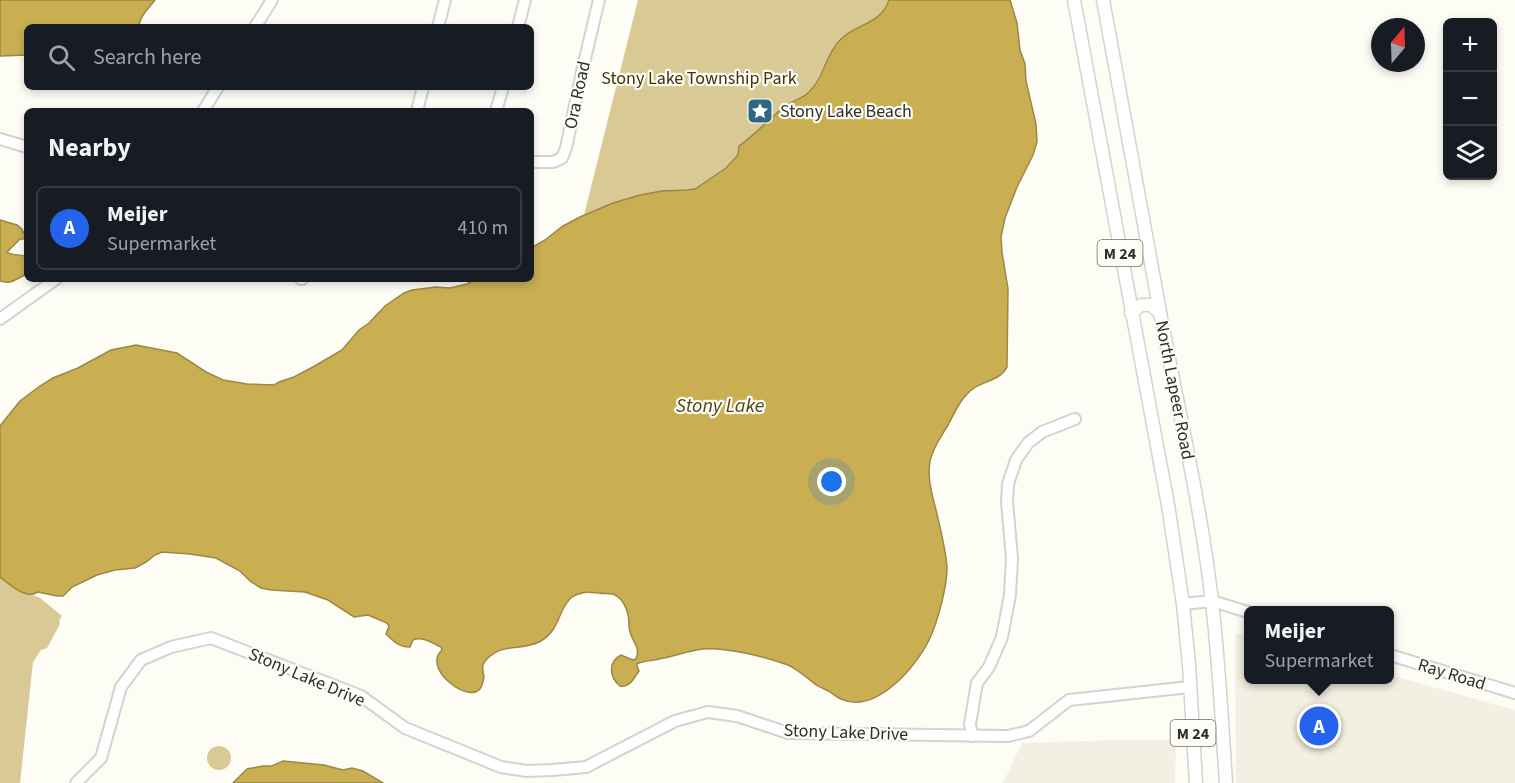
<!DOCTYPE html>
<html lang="en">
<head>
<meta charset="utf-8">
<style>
	:root { --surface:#171b24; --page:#20242c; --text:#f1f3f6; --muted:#9ea1a6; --line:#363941; --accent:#2563eb }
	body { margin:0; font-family:"Source Sans 3",sans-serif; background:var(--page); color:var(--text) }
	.controls { position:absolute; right:18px; top:18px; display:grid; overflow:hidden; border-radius:9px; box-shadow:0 3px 9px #0003 }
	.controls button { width:54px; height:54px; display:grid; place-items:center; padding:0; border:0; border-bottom:2px solid var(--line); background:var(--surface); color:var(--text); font:30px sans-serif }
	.compass { position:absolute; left:1371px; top:18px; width:54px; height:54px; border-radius:50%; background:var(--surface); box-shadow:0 3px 9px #0003; rotate:19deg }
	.you { position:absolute; left:832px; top:482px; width:21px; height:21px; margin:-15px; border:4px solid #fff; border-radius:50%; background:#1a73e8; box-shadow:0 0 0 9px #1a73e833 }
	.badge { display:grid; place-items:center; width:39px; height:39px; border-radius:50%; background:var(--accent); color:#fff; font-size:20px; font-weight:700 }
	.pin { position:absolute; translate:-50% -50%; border:3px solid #fff; box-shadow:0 2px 6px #0006 }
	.popup { position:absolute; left:1244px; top:606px; width:150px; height:78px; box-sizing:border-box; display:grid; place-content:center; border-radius:9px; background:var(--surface); filter:drop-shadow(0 2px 4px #0005); font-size:20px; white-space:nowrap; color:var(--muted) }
	.popup b { font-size:22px; color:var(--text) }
	.popup::after { content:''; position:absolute; left:50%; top:100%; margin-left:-12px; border:12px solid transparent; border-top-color:var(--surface) }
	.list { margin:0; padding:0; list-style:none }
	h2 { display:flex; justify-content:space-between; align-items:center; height:78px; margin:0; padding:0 24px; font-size:26px }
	h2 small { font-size:20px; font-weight:400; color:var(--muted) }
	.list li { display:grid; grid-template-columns:39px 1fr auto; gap:18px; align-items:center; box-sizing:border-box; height:84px; margin:0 12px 12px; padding:0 12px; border:2px solid var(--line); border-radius:9px }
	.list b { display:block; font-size:22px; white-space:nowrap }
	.list p { margin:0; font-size:20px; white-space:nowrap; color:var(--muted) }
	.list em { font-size:20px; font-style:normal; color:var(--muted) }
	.icon { flex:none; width:33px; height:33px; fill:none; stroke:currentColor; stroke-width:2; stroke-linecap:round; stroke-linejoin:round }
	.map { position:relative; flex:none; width:1515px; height:783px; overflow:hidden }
	.search { position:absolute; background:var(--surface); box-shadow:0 3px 9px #0003; left:24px; top:24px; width:510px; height:66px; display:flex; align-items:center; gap:15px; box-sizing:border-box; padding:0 21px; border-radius:9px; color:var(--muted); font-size:22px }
	.panel { position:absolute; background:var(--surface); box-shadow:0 3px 9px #0003; left:24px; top:108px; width:510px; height:174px; border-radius:9px }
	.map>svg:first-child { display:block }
	.built { fill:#f3efe2 }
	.green { fill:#d9c994 }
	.water { fill:#c9ae52; stroke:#9b8847; stroke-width:1.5 }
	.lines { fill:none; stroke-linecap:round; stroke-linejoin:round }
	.minor-casing { stroke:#d4d3cd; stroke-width:14 }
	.major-casing { stroke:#d4d3cd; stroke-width:15 }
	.minor { stroke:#fff; stroke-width:10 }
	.major { stroke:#fff; stroke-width:12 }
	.labels { text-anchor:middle; stroke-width:4.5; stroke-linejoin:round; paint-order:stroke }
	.shield { fill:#fdfcf5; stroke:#6d6c68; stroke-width:1.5 }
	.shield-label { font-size:16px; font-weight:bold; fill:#2f2f2c }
	.park-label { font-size:18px; fill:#3f340c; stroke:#fdfcf5 }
	.street-label { font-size:18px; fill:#2f2f2c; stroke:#fdfcf5 }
	.poi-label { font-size:18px; fill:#2f2f2c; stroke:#fdfcf5; text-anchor:start }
	.water-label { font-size:20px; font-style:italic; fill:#50441d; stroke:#fdfcf5 }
</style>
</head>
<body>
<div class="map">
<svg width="1515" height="783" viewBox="0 0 1515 783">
	<rect width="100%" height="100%" fill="#fdfcf5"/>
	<g class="built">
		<path d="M1235,633l13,3v44h142v-5l125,35v73h-279z"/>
		<path d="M1119,740h57l-1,43h-172l19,-40z"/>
	</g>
	<g class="green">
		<path d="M638,0h251l-9,15 -14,11 -9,2 -23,19 -24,45 -14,9 -9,3 -38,35 -10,7 -1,9 -12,13 -31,21 -8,1h-10l-37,5 -27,8 -29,12z"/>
		<path d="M0,577l21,14 12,4 7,3 22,18 -3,5 1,3 -13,24 -6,2 -8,12 -13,121h-20z"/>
		<circle cx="219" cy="758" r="12"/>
	</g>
	<g class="water">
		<path d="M0,0h155c-6,8 -16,17 -16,27h-112v28l-27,1z"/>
		<path d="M889,0h121l7,23 3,27 5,14 1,17 10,43 1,18 -4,13 -16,32 -12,31 -4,19 1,15 6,37 -1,78c-6,13 -23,14 -33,21 -13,9 -19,24 -26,37 -7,12 -15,22 -18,36 -3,17 2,33 6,49 4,18 10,39 11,58 0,19 -9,52 -17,70 -13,28 -54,77 -89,61 -5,-2 -8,-5 -11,-7 -4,-3 -9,-4 -12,-6 -10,-7 -19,-16 -30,-21 -22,-8 -62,-18 -85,-16 -15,2 -29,7 -44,10 -7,2 -15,1 -22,5v2l2,5c-5,7 -9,17 -19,15 -11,-9 -12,-24 1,-31l12,5 3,-1c6,-14 -7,-18 -7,-34 0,-12 -4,-26 -16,-31 -5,-1 -10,0 -14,-1 -10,-1 -18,-2 -27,4 -14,11 -11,32 -31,44 -17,10 -37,2 -52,16 -8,7 -7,11 -5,20 -1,5 -2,10 -5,13 -13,12 -57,-22 -37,-40l-1,-3c-9,-4 -18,-11 -28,-7l-3,7c-10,1 -18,-7 -24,-13l3,-8 -2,-3 -19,-8 -14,2 -26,-17 -23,-8 -34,-2 -10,-2 -11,-7 -10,-10 -24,-13 -26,-4 -28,-2 -7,3 -9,7 -11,6 -20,2 -18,5 -25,12 -9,9h-6l-19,-4c-13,8 -28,-8 -38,-15v-151l20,-25 20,-15 13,-8 25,-10 33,-18 25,-5 41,8 29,19 17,8 24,4 27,1 5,-3 15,-5 19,-10 29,-17 17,-20 10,-7 16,-17 19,-13 8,-3 24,-3 14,1 17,-4 9,-5h55v-31l14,-8 18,-14 17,-9 33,-14 27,-8 22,-4 25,-1 8,-1 31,-21 12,-13 1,-9c16,-11 30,-27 46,-40 7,-5 17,-7 24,-14 14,-13 17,-38 31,-52 16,-17 40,-14 49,-40z"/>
		<path d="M0,220l17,5 5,4 1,4 4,-5v11h-7l-13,13c6,4 14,2 20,5v17c-10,4 -15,11 -27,7z"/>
		<path d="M283,761l41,4 19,5 9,-2 11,3 20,12h-150l14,-14 16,-3h9z"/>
	</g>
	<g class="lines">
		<g class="minor-casing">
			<g id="minor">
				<path d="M255,27l17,-27"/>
				<path d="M438,27l7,-27"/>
				<path d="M518,27l7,-27"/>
				<path d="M203,111l15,-24"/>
				<path d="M417,111l6,-24"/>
				<path d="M496,111l7,-24"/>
				<path d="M0,139l27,8"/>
				<path d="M531,162h22l9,-4 4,-10 17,-81 16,-67"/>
				<path d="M301,279h1"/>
				<path d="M0,319l56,-40"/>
				<path d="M1183,604l29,-3 36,11"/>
				<path d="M1390,655l125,38"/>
				<path d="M972,736l-2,-12 7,-41 12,-16 13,-30 8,-42 2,-37 -5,-56 1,-18 8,-24 12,-17 14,-11 33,-13"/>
				<path d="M76,783l25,-25 20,-71 20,-27 30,-13 40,-9 150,58 44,32 96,39 26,4 26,-1 33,-3 89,-46 33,-9 29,4 51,17 220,3 21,-5 40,-31 121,-13"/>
			</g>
		</g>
		<g class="major-casing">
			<g id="major">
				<path d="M1074,0l94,505 15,99 6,61 7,118"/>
				<path d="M1103,0c20,104 37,208 57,312 18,97 41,193 52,290 7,60 10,121 14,181"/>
				<path d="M1131,313l10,-8h10l9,8"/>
			</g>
		</g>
		<use href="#minor" class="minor"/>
		<use href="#major" class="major"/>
	</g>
	<defs>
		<g id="sight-square" transform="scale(1.35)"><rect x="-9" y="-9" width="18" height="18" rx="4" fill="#2d6780" stroke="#fdfcf5"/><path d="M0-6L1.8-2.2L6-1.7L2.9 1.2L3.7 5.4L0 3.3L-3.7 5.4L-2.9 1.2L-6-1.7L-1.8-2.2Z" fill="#fff"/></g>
	</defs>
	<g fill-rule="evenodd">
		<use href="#sight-square" x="760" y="111"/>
	</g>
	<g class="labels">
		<g class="shield">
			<rect x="1097.5" y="240" width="45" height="26" rx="4.5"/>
			<rect x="1170.5" y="720" width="45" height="26" rx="4.5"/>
		</g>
		<g class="shield-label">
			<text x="1120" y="259">M 24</text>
			<text x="1193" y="739">M 24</text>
		</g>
		<g class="park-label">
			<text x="699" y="84">Stony Lake Township Park</text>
		</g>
		<g class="street-label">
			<text transform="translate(577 95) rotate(-78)" y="6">Ora Road</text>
			<text transform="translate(1175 390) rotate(79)" y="6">North Lapeer Road</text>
			<text transform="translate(1452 674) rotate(17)" y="6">Ray Road</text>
			<text transform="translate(307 677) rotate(23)" y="6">Stony Lake Drive</text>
			<text transform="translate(846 732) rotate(2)" y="6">Stony Lake Drive</text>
		</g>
		<g class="poi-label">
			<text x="780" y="117">Stony Lake Beach</text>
		</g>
		<g class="water-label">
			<text x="720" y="412">Stony Lake</text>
		</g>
	</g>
</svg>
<div class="controls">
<button>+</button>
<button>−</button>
<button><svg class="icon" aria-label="layers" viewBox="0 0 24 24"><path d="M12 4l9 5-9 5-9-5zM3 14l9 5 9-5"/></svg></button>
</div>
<svg class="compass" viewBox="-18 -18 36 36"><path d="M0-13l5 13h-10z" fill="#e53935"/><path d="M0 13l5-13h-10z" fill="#9ea1a6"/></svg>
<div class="you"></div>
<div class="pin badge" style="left:1319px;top:726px">A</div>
<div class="popup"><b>Meijer</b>Supermarket</div>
<div class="search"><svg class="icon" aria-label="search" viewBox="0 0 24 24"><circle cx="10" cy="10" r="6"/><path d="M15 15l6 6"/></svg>Search here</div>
<section class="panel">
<h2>Nearby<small></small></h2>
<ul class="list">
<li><span class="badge">A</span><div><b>Meijer</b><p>Supermarket</p></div><em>410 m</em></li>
</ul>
</section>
</div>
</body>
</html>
